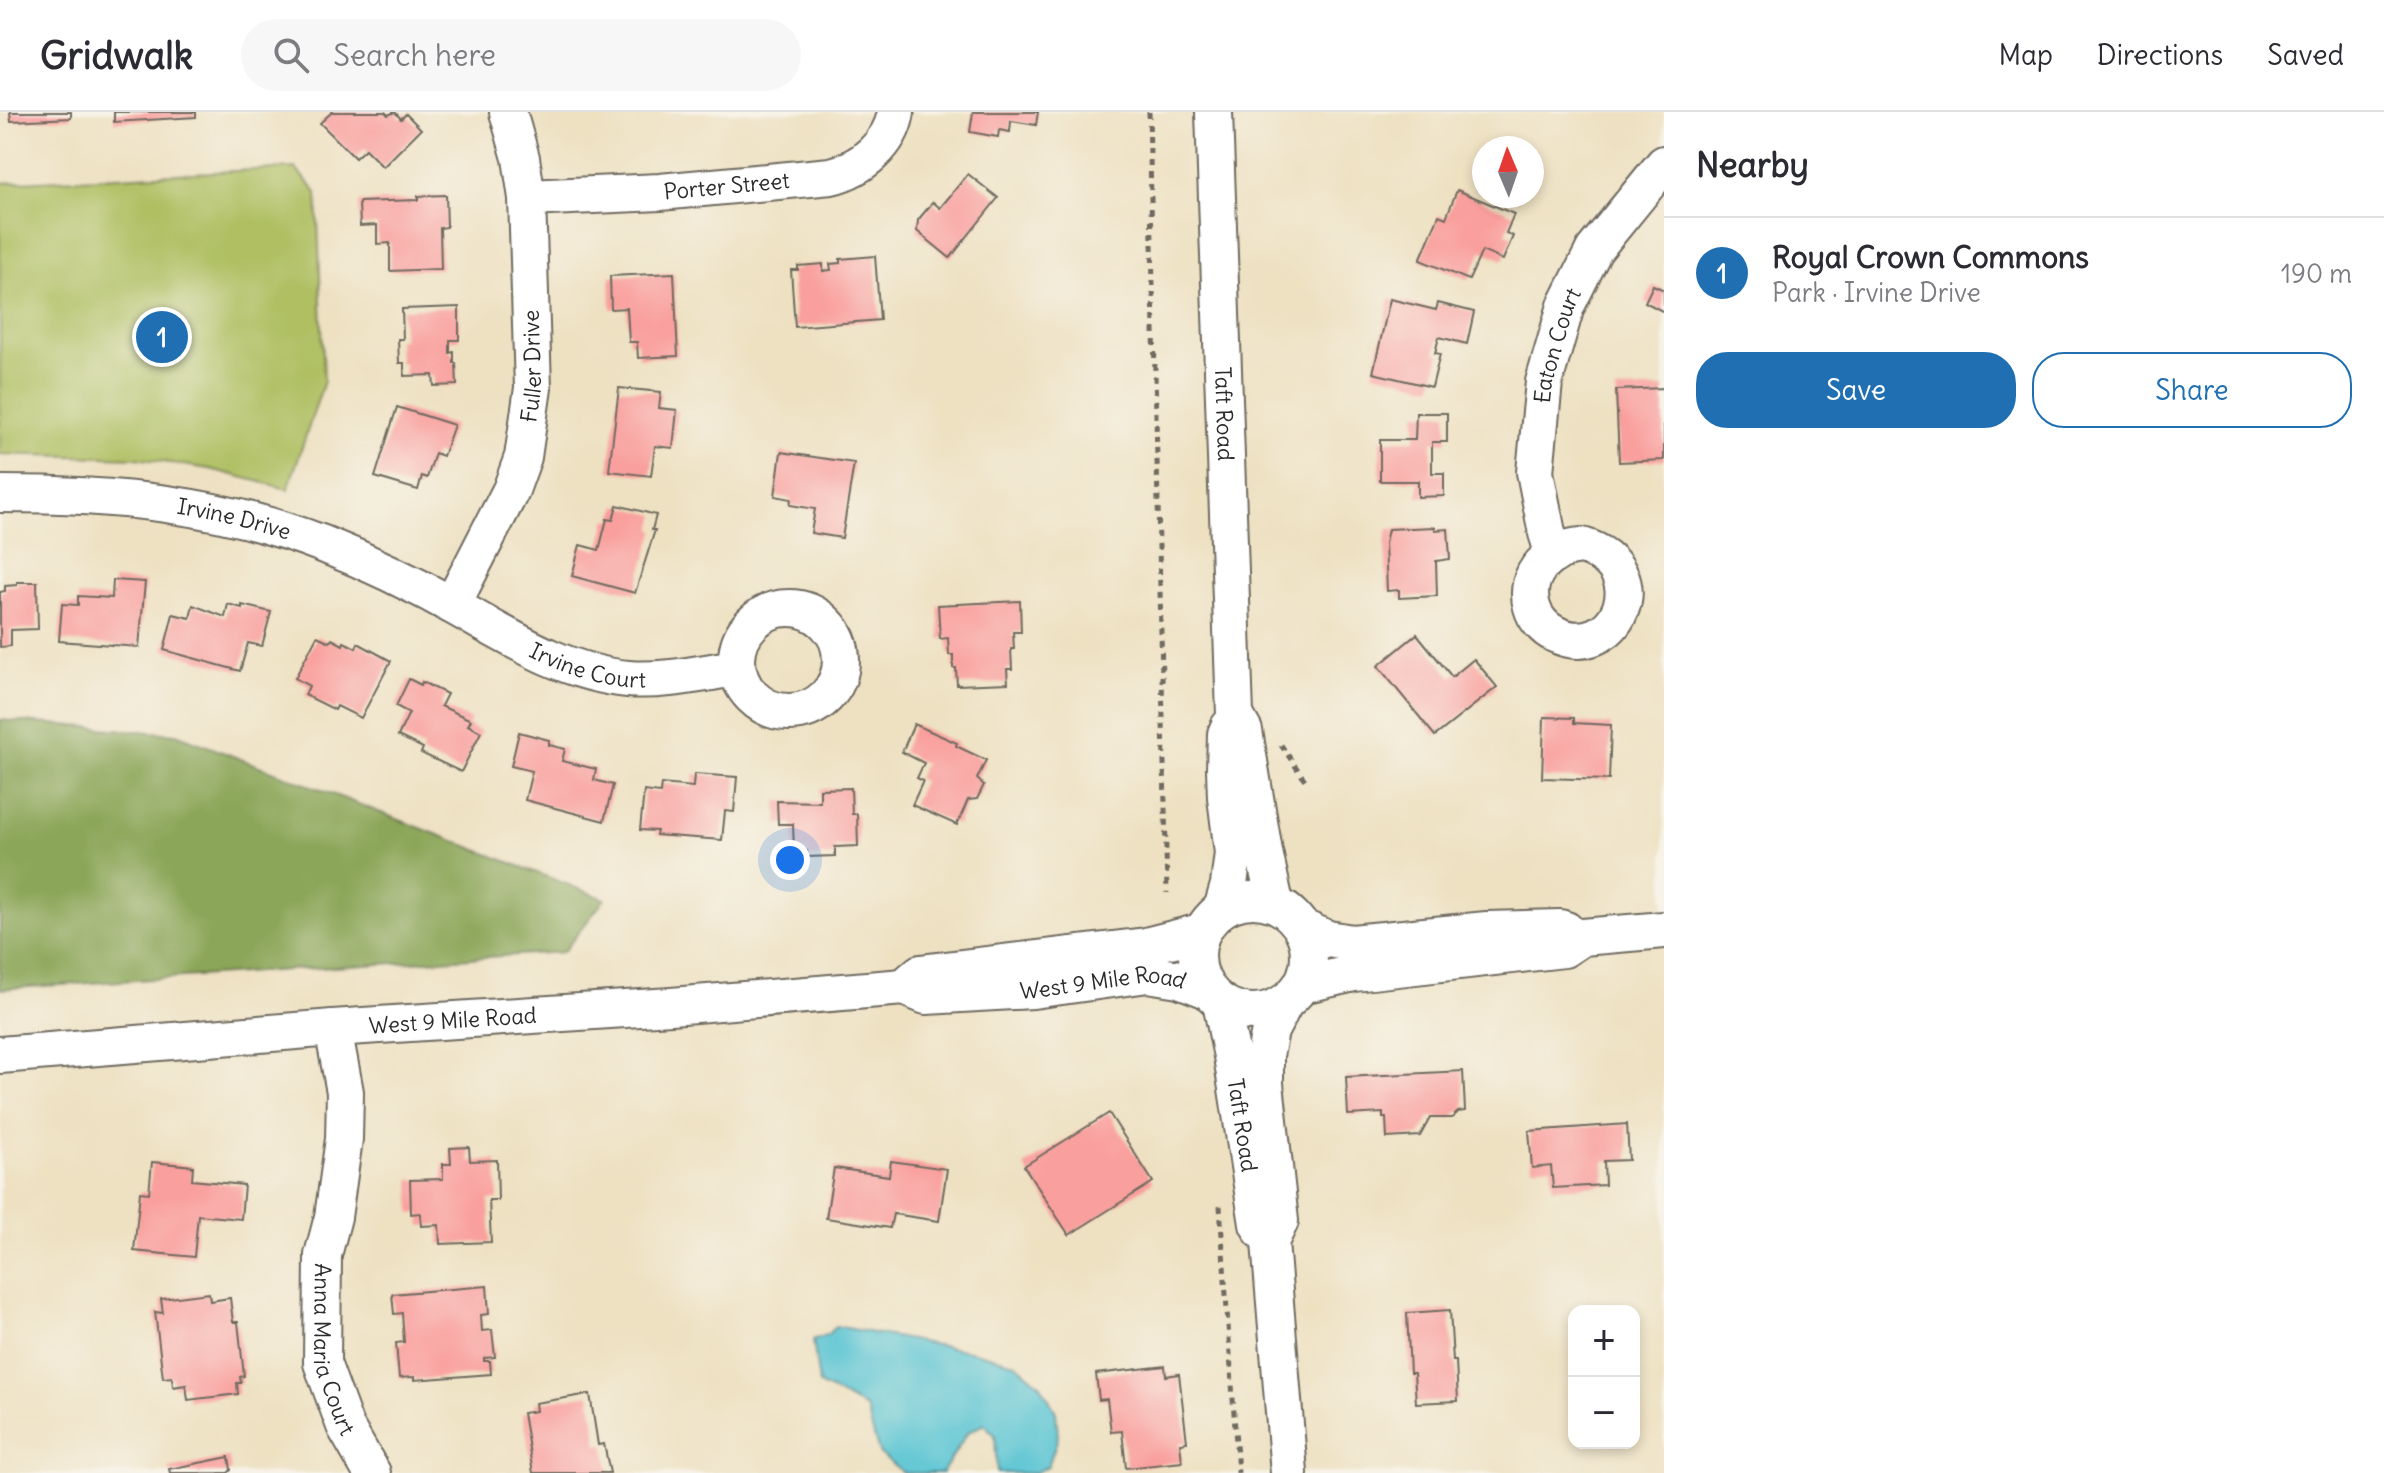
<!DOCTYPE html>
<html lang="en">
<head>
<meta charset="utf-8">
<style>
	:root { --surface:#fff; --page:#f7f7f7; --text:#2b2b33; --muted:#7c7c81; --line:#e1e1e2; --accent:#1f6fb2 }
	body { margin:0; font-family:Delius,sans-serif; background:var(--page); color:var(--text) }
	.controls { position:absolute; right:24px; bottom:24px; display:grid; overflow:hidden; border-radius:16px; box-shadow:0 4px 12px #0003 }
	.controls button { width:72px; height:72px; display:grid; place-items:center; padding:0; border:0; border-bottom:2px solid var(--line); background:var(--surface); color:var(--text); font:40px sans-serif }
	.compass { position:absolute; left:1472px; top:24px; width:72px; height:72px; border-radius:50%; background:var(--surface); box-shadow:0 4px 12px #0003; rotate:358deg }
	.you { position:absolute; left:790px; top:748px; width:28px; height:28px; margin:-20px; border:6px solid #fff; border-radius:50%; background:#1a73e8; box-shadow:0 0 0 12px #1a73e833 }
	.badge { display:grid; place-items:center; width:52px; height:52px; border-radius:50%; background:var(--accent); color:#fff; font-size:26px; font-weight:700 }
	.pin { position:absolute; translate:-50% -50%; border:4px solid #fff; box-shadow:0 2px 8px #0006 }
	.list { margin:0; padding:0; list-style:none }
	h2 { display:flex; justify-content:space-between; align-items:center; height:104px; margin:0; padding:0 32px; font-size:34px }
	h2 small { font-size:26px; font-weight:400; color:var(--muted) }
	.list li { display:grid; grid-template-columns:52px 1fr auto; gap:24px; align-items:center; box-sizing:border-box; height:112px; padding:0 32px; border-top:2px solid var(--line) }
	.list b { display:block; font-size:30px; white-space:nowrap }
	.list p { margin:0; font-size:26px; white-space:nowrap; color:var(--muted) }
	.list em { font-size:26px; font-style:normal; color:var(--muted) }
	.actions { display:flex; gap:16px; padding:24px 32px }
	.actions a { flex:1; padding:18px 0; border:2px solid var(--accent); border-radius:32px; text-align:center; font-size:28px; color:var(--accent) }
	.actions .main { background:var(--accent); color:#fff }
	.icon { flex:none; width:44px; height:44px; fill:none; stroke:currentColor; stroke-width:2; stroke-linecap:round; stroke-linejoin:round }
	.map { position:relative; flex:none; width:1664px; height:1361px; overflow:hidden }
	header { display:flex; align-items:center; gap:48px; box-sizing:border-box; height:112px; padding:0 40px; background:var(--surface); border-bottom:2px solid var(--line) }
	header strong { font-size:38px }
	nav { display:flex; gap:44px; margin-inline-start:auto; font-size:28px }
	.search { width:560px; height:72px; background:var(--page); display:flex; align-items:center; gap:20px; box-sizing:border-box; padding:0 28px; border-radius:44px; color:var(--muted); font-size:30px }
	main { display:flex }
	aside { flex:1; background:var(--surface) }
	.map>svg:first-child { display:block }
	.green { fill:#afbf62; stroke:#6d7546; stroke-width:2 }
	.forest { fill:#8ba658; stroke:#5b6842; stroke-width:2 }
	.water { fill:#59c4d3; stroke:#42787f; stroke-width:2 }
	.building { fill:#f99f9d }
	.lines { fill:none; stroke-linecap:round; stroke-linejoin:round }
	.minor-casing { stroke:#6f6b60; stroke-width:40 }
	.path { stroke:#6f6b60; stroke-width:5; stroke-dasharray:6 6; stroke-linecap:butt }
	.minor { stroke:#fff; stroke-width:36 }
	.labels { text-anchor:middle; stroke-width:6; stroke-linejoin:round; paint-order:stroke }
	.street-label { font-size:22px; fill:#2b2b2b; stroke:#f7f3e8 }
</style>
</head>
<body>
<header>
<strong>Gridwalk</strong>
<div class="search"><svg class="icon" aria-label="search" viewBox="0 0 24 24"><circle cx="10" cy="10" r="6"/><path d="M15 15l6 6"/></svg>Search here</div>
<nav><a>Map</a><a>Directions</a><a>Saved</a></nav>
</header>
<main>
<div class="map">
<svg width="1664" height="1361" viewBox="0 0 1664 1361">
	<rect width="100%" height="100%" fill="#f7f3e8"/>
	<filter id="ink" filterUnits="userSpaceOnUse"><feTurbulence type="fractalNoise" baseFrequency=".0125" numOctaves="2"/><feDisplacementMap in="SourceGraphic" scale="16" xChannelSelector="R" yChannelSelector="G"/><feConvolveMatrix kernelMatrix="1 2 1 2 8 2 1 2 1" color-interpolation-filters="sRGB"/></filter>
	<filter id="wash" filterUnits="userSpaceOnUse"><feTurbulence type="fractalNoise" baseFrequency=".006" numOctaves="4" result="noise"/><feDisplacementMap in="SourceGraphic" scale="32" xChannelSelector="R" yChannelSelector="G"/><feGaussianBlur stdDeviation="1.8" result="paint"/><feColorMatrix in="noise" values="0 0 0 0 0 0 0 0 0 0 0 0 0 0 0 0 0 1.4 0 .05"/><feComposite in="paint" operator="in"/></filter>
	<g filter="url(#wash)">
		<rect width="100%" height="100%" fill="#eee1c2"/>
		<path class="green" d="M295,56l22,25 7,188 -36,108 -78,-20 -74,-11 -136,-4v-271z"/>
		<path class="forest" d="M0,608l176,14 429,165 -42,53 -563,37z"/>
		<path class="water" d="M836,1214l138,26 41,11 26,22 15,27 2,25 -10,29 -14,7h-37l-2,-38 -11,-11 -16,8 -26,41h-38l-25,-20 -13,-45 -47,-24 -6,-44 15,-6z"/>
		<g id="blocks">
			<g class="building">
				<path d="M10,0h61v6l-60,3z"/>
				<path d="M114,0h82v5l-82,5z"/>
				<path d="M332,0h53l3,3 7,-3 6,7 5,-5 15,15 -38,38 -18,-18 -10,9 -35,-35z"/>
				<path d="M973,0h65l-2,13 -25,-4 -1,11 -11,-2 -1,7 -28,-5z"/>
				<path d="M968,62l30,24 -48,60 -33,-27 1,-11 15,-18 7,6z"/>
				<path d="M1457,78l57,24 -8,19 7,3 -10,24 -21,-9 -13,29 -49,-20 19,-45 7,3z"/>
				<path d="M446,83l1,32 -7,1 1,41 -51,2v-28l-13,1v-19l-17,1 -1,-24 59,-2v-4z"/>
				<path d="M875,144l5,64 -85,7 -4,-57h7v-4l25,-2v7l8,-1 -1,-6 10,-1v-4z"/>
				<path d="M674,161l4,83 -40,2 -1,-16h-8l-2,-34 -16,1 -1,-33z"/>
				<path d="M1653,173l11,5v22l-19,-10z"/>
				<path d="M1390,187l46,11 2,-7 36,9 -7,32 -28,-7 -4,16 5,1 -8,33 -59,-14z"/>
				<path d="M459,195v33h-9v13l4,-1v11h2l1,22 -23,1 -1,-11 -29,1v-13h-5l-1,-24h5l-1,-30z"/>
				<path d="M619,276l42,4 -2,16 18,2 -4,38 -18,-2 -4,30 -42,-5z"/>
				<path d="M1664,276v72l-45,2 -3,-72z"/>
				<path d="M397,295l57,18 -11,31 -8,-3 -8,25 -5,-2 -4,14 -43,-13z"/>
				<path d="M1416,301h31v29h-15v31h12v23l-26,1v-16h-38v-41h35z"/>
				<path d="M781,340l73,11 -12,75 -31,-5 4,-24 -25,-4 1,-6 -16,-3z"/>
				<path d="M617,393l39,10 -4,15h3l-20,63 -63,-17 8,-31 19,5 8,-31 6,1z"/>
				<path d="M1435,415v3l13,-1 2,30 -14,2 1,35 -38,2v-8l-12,1 -2,-48 3,-14z"/>
				<path d="M113,468l32,2 -6,65 -80,-6 3,-37 16,1v-9l34,2z"/>
				<path d="M17,470h20l1,47 -27,1v16l-11,1v-55l5,-1v-5l12,-1z"/>
				<path d="M1020,489l1,31h-8l1,17h-3l1,20h-5l1,14 -51,2 -1,-17h-3v-13h-4l-1,-17 -8,1 -2,-34z"/>
				<path d="M228,492l14,4v-3l29,7 -9,34 -14,-3 -8,28 -76,-21 9,-36 17,4 3,-13 32,12z"/>
				<path d="M1417,522l35,43 22,-18 23,28 -62,49 -57,-70z"/>
				<path d="M317,524l13,6 2,-3 11,6 1,-3 12,6 2,-5 33,18 -30,57 -24,-12 -2,4 -30,-15 4,-9 -14,-8z"/>
				<path d="M409,567l12,6 1,-3 25,12 -6,12 30,14 -3,5 13,7 -20,40 -40,-19 2,-5 -25,-12 11,-23 -13,-7z"/>
				<path d="M1544,605l30,1v5l37,2 -2,55 -67,-2z"/>
				<path d="M914,612l43,19 -1,3 30,14 -9,19 7,6 -7,14 -9,1 -11,25 -45,-20 11,-24 -6,-3 7,-15 -22,-11z"/>
				<path d="M519,620l30,8v5l16,4 -3,12 34,8 -2,11 19,5 -9,36 -79,-21 7,-29 -21,-5z"/>
				<path d="M694,662l43,3 -3,35 -9,-1 -3,29 -66,-5 1,-4 -17,-1 4,-39 16,2 1,-9 32,3z"/>
				<path d="M851,676l1,26h5l1,32 -23,1v9l-28,1v-6l-13,1 -1,-28h-15l-1,-23 43,1v-13z"/>
				<path d="M1463,959l2,40 -7,1 -6,6h-22l-10,18 -33,2 -1,-20h-3v-5l-35,2 -2,-38z"/>
				<path d="M1109,1001l44,69 -84,53 -45,-69z"/>
				<path d="M1627,1012l2,36 -25,1 1,24 -52,3 -2,-22 -19,2 -3,-37z"/>
				<path d="M469,1035l1,14 27,-1 1,40h-9l2,42 -51,2 -1,-19 -18,1 -1,-13 -9,1 -1,-34 33,-1v-15h8l-1,-16z"/>
				<path d="M891,1049l56,8 -8,52 -46,-7 -3,14 -64,-10 8,-50 55,8z"/>
				<path d="M152,1050l41,4 -1,14 52,5 -3,34 -43,-4 -4,42 -60,-6 6,-59 9,1z"/>
				<path d="M487,1174l2,28 -8,1 1,16 10,-1 3,27 -11,1v3h6l1,13 -77,6v-3l-15,1 -3,-35 8,-1 -2,-29 -8,1 -2,-20z"/>
				<path d="M209,1181l1,8 20,-3 3,24h5l6,54 -4,1 1,6h-4l1,11 -50,6 -2,-15 -13,2 -1,-10 -9,1 -8,-66 8,1 -2,-14z"/>
				<path d="M1450,1198l3,51h3l2,40 -42,2 -2,-30h-4l-3,-60z"/>
				<path d="M1165,1254l1,10 13,-2 8,68 -7,1 2,19 -56,6 -4,-37 -11,1 -4,-33 -8,1 -3,-26z"/>
				<path d="M590,1282l8,51 6,-1 6,29h-77l-10,-60 13,-2 -1,-8z"/>
				<path d="M229,1345l2,13 -3,3h-58l-1,-4z"/>
			</g>
		</g>
	</g>
	<g filter="url(#ink)">
		<use href="#blocks" fill-opacity="0" stroke="#6f6b60" stroke-width="2"/>
		<g class="lines">
			<g class="minor-casing">
				<g id="minor">
					<path id="s1" d="M1214,0l21,603 9,16 20,121 11,51"/>
					<path id="s2" d="M527,86l133,-6 171,-16c30,-7 60,-32 65,-64"/>
					<path id="s3" d="M0,382c113,0 217,9 323,50 45,18 89,39 132,63 54,30 109,66 173,72 36,3 73,-6 109,-11"/>
					<path d="M1582,434c78,23 33,118 -27,88 -11,-5 -20,-16 -23,-27 -10,-34 19,-59 50,-61z"/>
					<path id="s4" d="M1554,443l-7,-22 -12,-61 9,-90 22,-76 28,-56 70,-86"/>
					<path id="s5" d="M452,493l59,-115 12,-33 10,-69 -6,-190 -6,-40 -13,-46"/>
					<circle cx="789" cy="548" r="52"/>
					<circle cx="1253" cy="844" r="56"/>
					<path d="M1222,797l7,-24 4,-32 -7,-56 -1,-28 1,-35 3,-7"/>
					<path d="M1303,816l25,11 24,4 135,-13 73,-2 6,2"/>
					<path d="M1302,873l52,-12 210,-24 18,-12 82,-7"/>
					<path d="M905,874l15,-13 226,-27 55,-14"/>
					<path id="s6" d="M1221,891l11,53 26,168 4,7"/>
					<path d="M1284,892l-14,27 -5,24v29l15,137 -10,21 19,231"/>
					<path id="s7" d="M333,916l12,64 -1,47 -11,78 -10,38 -1,108 23,63 27,47"/>
					<path id="s8" d="M0,943l333,-27 338,-22 233,-19 22,9 107,-6 115,-16 31,5 26,10"/>
				</g>
			</g>
			<g class="path">
				<path d="M1149,0l18,781"/>
				<path d="M1281,633l24,35"/>
				<path d="M1220,1094l18,267"/>
			</g>
			<use href="#minor" class="minor"/>
		</g>
	</g>
	<g class="labels">
		<g class="street-label">
			<text dy="8" stroke="none"><textPath href="#s2" startOffset="200">Porter Street</textPath></text>
			<text dy="8" stroke="none"><textPath href="#s4" startOffset="214">Eaton Court</textPath></text>
			<text dy="8" stroke="none"><textPath href="#s5" startOffset="256">Fuller Drive</textPath></text>
			<text dy="8" stroke="none"><textPath href="#s1" startOffset="302">Taft Road</textPath></text>
			<text dy="8" stroke="none"><textPath href="#s3" startOffset="236">Irvine Drive</textPath></text>
			<text dy="8" stroke="none"><textPath href="#s3" startOffset="622">Irvine Court</textPath></text>
			<text dy="8" stroke="none"><textPath href="#s8" startOffset="1108">West 9 Mile Road</textPath></text>
			<text dy="8" stroke="none"><textPath href="#s8" startOffset="454">West 9 Mile Road</textPath></text>
			<text dy="8" stroke="none"><textPath href="#s6" startOffset="124">Taft Road</textPath></text>
			<text dy="8" stroke="none"><textPath href="#s7" startOffset="326">Anna Maria Court</textPath></text>
		</g>
	</g>
</svg>
<div class="controls">
<button>+</button>
<button>−</button>
</div>
<svg class="compass" viewBox="-18 -18 36 36"><path d="M0-13l5 13h-10z" fill="#e53935"/><path d="M0 13l5-13h-10z" fill="#7c7c81"/></svg>
<div class="you"></div>
<div class="pin badge" style="left:162px;top:225px">1</div>
</div>
<aside>
<h2>Nearby<small></small></h2>
<ul class="list">
<li><span class="badge">1</span><div><b>Royal Crown Commons</b><p>Park · Irvine Drive</p></div><em>190 m</em></li>
</ul>
<div class="actions"><a class="main">Save</a><a>Share</a></div>
</aside>
</main>
</body>
</html>
